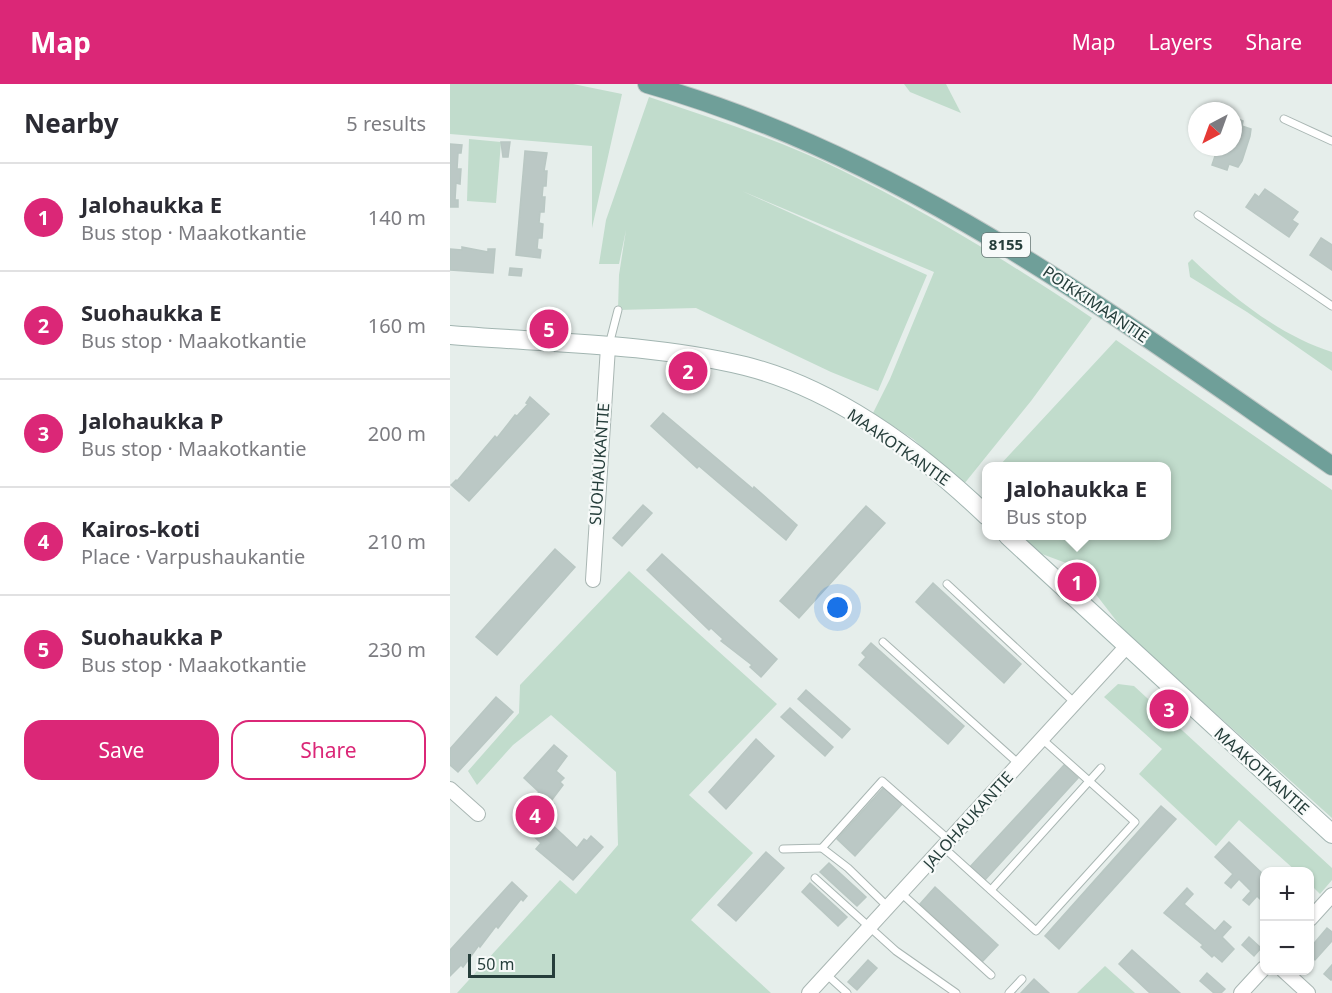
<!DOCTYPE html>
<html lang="en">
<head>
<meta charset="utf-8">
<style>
	:root { --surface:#fff; --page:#f2f2f3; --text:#2b2b33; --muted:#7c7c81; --line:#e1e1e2; --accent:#db2777 }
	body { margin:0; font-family:"Noto Sans",sans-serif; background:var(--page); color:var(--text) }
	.controls { position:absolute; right:18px; bottom:18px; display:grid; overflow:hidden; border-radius:12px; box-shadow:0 2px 4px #0004 }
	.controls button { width:54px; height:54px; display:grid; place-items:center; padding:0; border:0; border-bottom:2px solid var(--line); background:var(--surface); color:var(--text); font:30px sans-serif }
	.compass { position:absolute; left:738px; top:18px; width:54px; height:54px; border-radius:50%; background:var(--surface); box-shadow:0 2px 4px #0004; rotate:221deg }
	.scale { position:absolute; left:18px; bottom:15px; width:87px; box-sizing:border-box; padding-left:6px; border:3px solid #263e3b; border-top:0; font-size:16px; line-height:21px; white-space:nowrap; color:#263e3b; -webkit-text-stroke:4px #f7faf9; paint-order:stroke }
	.you { position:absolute; left:388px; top:524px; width:21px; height:21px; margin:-15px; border:4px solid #fff; border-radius:50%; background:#1a73e8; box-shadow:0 0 0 9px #1a73e833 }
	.badge { display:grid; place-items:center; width:39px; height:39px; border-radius:50%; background:var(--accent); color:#fff; font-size:20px; font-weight:700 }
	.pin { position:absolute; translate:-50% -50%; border:3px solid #fff; box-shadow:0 2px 6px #0006 }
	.popup { position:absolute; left:532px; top:378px; width:189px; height:78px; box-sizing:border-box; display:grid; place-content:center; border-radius:12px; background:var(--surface); filter:drop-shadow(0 2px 4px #0005); font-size:20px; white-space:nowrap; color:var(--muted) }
	.popup b { font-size:22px; color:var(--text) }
	.popup::after { content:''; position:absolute; left:50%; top:100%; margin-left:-12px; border:12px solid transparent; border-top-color:var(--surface) }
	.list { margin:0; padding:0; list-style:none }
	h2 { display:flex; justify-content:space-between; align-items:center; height:78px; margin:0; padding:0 24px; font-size:26px }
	h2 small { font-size:20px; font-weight:400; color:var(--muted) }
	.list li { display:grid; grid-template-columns:39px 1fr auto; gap:18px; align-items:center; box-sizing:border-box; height:108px; padding:0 24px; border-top:2px solid var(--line) }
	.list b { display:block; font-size:22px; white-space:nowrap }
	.list p { margin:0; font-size:20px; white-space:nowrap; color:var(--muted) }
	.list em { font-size:20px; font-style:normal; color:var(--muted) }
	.actions { display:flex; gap:12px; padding:18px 24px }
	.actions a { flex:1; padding:14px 0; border:2px solid var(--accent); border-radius:18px; text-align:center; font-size:21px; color:var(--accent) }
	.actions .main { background:var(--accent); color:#fff }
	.map { position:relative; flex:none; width:882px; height:909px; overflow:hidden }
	header { display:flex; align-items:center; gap:36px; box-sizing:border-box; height:84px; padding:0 30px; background:var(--accent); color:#fff }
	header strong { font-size:28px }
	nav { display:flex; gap:33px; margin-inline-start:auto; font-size:21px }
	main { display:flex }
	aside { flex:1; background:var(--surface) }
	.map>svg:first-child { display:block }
	.green { fill:#c1dccc }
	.building { fill:#bbc8c5; stroke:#b9c7c3; stroke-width:1.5 }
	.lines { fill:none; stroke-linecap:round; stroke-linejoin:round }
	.lane-casing { stroke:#a9b6b3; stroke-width:9 }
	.street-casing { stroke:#a9b6b3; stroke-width:16 }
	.secondary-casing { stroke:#a2b5b1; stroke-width:20 }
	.primary-casing { stroke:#c2c9c8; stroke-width:20 }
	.lane { stroke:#fff; stroke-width:7 }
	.street { stroke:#fff; stroke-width:14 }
	.secondary { stroke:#fff; stroke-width:18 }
	.primary { stroke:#6f9f99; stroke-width:18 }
	.labels { text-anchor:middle; stroke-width:4.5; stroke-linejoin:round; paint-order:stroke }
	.shield { fill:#f7faf9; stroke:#657674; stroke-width:1.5 }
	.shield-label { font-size:15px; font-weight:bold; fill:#263e3b }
	.street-label { font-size:16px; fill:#263e3b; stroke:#f7faf9 }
</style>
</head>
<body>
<header>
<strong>Map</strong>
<nav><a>Map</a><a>Layers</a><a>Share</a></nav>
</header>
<main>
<aside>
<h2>Nearby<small>5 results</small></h2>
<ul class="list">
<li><span class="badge">1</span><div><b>Jalohaukka E</b><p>Bus stop · Maakotkantie</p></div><em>140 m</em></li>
<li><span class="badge">2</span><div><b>Suohaukka E</b><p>Bus stop · Maakotkantie</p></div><em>160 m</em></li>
<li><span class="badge">3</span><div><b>Jalohaukka P</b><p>Bus stop · Maakotkantie</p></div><em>200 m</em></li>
<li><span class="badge">4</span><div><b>Kairos-koti</b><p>Place · Varpushaukantie</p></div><em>210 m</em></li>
<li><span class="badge">5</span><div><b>Suohaukka P</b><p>Bus stop · Maakotkantie</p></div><em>230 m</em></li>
</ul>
<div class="actions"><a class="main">Save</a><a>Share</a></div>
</aside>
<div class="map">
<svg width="882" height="909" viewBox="0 0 882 909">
	<rect width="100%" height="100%" fill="#e6eeeb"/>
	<g class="green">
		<path d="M0,0h123l49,10 -30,134v-82l-142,-12z"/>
		<path d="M454,0h42l15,29 -51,-21z"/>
		<path d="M199,13c65,22 131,43 192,73 88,43 171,94 251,148l-61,83 -67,83 -51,-45 -40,-26 17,-34 44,-107 -192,-81 185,84 -49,116 -47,-19 -135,-64 -78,2 1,-35 7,-45 -7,34h-20l7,-44z"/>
		<path d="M19,55l32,3 -5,61 -29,-2z"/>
		<path d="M742,175c39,37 88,77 140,93v19l-85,-59 -57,-35 -2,-14z"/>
		<path d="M666,256l216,150v328l-207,-186 -51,-66 -32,-12 -21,-18h146v-70h-168z"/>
		<path d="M179,487l148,133 -88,91 64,58 -62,67 80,73h-314l103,-113 16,14 42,-49 -2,-73 -65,-57 -38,30 -36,40 -9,-14 51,-58 1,-28z"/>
		<path d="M668,600l16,2 198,182v12l-12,14 -10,-10v-12l-14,-1 -57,-51 -23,26 -77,-72 23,-25 -58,-52z"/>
		<path d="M655,882l30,27h-58z"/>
	</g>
	<g class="building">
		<path d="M783,33l10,4 -1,5 9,3 -1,7 -8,25 -4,6 -9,-3 -2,6 -15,-5 6,-18h15z"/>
		<path d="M51,58h9l-2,15h-5z"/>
		<path d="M0,60l12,1 -1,8h-3l-1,16h4l-1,15 -4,-1 -1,17h3v7h-8z"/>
		<path d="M75,67l22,2 -3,18h3l-1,15h-3l-1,11h3l-1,15h-4l-1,11 4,1 -1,14h-4l-1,11 4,1 -1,8 -24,-3z"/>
		<path d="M815,105l33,23 -6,8 6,4 -9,13 -43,-30 9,-13 4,3z"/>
		<path d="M871,154l11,7v25l-22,-15z"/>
		<path d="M12,163l26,5v-3h7l-2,24 -43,-3v-21l12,1z"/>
		<path d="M60,184l12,1 -1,7 -12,-1z"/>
		<path d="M80,313l19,17 -80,87 -18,-16 5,-5 1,1 38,-45 2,2 18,-23 2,1 11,-12 -2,-1z"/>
		<path d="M213,329l90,76 1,-2 43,38 -11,15 -87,-74 -2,2 -46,-42z"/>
		<path d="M193,421l9,8 -30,33 -9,-8z"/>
		<path d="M416,422l19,17 -86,95 -19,-17z"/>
		<path d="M105,465l20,18 -78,88 -21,-18z"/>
		<path d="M212,470l115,105 -16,18 -11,-10 2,-2 -31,-24 2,-2 -12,-11 -2,2 -62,-60z"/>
		<path d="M483,499l88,81 -17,19 -88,-81z"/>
		<path d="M421,559l93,83 -16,18 -89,-79 7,-8 -4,-4z"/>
		<path d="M356,606l44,39 -8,9 -44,-39z"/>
		<path d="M46,613l17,15 -55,60 -8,-7v-16z"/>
		<path d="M340,624l43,39 -8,9 -44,-39z"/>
		<path d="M306,655l18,17 -48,53 -17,-17z"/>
		<path d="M104,661l13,11 -11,15 8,7 -4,4 3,3 -12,16 3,3 -3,3 5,5 -8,9 29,27 7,-9 3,2 4,-5 12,11 -30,33 -37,-31 5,-6 -26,-24 24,-27 -15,-14z"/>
		<path d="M614,681l14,13 -94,103 -15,-13z"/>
		<path d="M435,702l18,17 -48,53 -18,-17z"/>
		<path d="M711,722l15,13 -117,130 -14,-13z"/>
		<path d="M779,758l35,33v28l-7,-7 -8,9 -6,-5 8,-9 -12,-12 -8,9 -6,-5 8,-9 -18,-17z"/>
		<path d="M316,768l18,16 -48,53 -18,-16z"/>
		<path d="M379,779l37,34 -9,9 -37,-34z"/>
		<path d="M62,798l15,14 -4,5 -2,-2 -23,29 -2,-2 -16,21 -1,-2 -16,22 -2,-2 -11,11v-26z"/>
		<path d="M360,799l37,34 -9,9 -36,-34z"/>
		<path d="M485,803l63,58 -16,17 -62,-58z"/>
		<path d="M737,804l6,6 -9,10 31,27 9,-10 7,6 -9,10 12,12 -12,13 -8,-7 -2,2 -11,-10 2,-2 -39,-32z"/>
		<path d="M877,844l5,4v9l-17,19 -5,-5v-7z"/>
		<path d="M799,853l12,11 -7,8 -12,-11z"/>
		<path d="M682,866l48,43h-30l-31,-29z"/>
		<path d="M418,876l9,8 -20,22 -9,-8z"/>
		<path d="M882,881v13l-1,2 -7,-6z"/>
		<path d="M757,889l18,16 -4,4h-7l-14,-12z"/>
		<path d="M584,895l15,14h-28z"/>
	</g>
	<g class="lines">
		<g class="lane-casing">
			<g id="lane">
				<path d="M834,35l48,22"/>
				<path d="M748,131l134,91"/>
				<path d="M159,261l9,-35"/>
				<path d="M497,500l128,119"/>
				<path d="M433,558l136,122"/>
				<path d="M493,763l93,84 99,-109 -93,-83"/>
				<path d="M372,764l26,20 40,39"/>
				<path d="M333,765l39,-1 60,-67 67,59"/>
				<path d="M365,794l81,73 60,42"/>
				<path d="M541,806l110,-122"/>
				<path d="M451,809l90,82"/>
				<path d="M376,890l21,19"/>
				<path d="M559,909l13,-14"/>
			</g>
		</g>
		<g class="street-casing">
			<g id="street">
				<path d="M143,496l15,-233"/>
				<path d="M0,705l28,25"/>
				<path d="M860,835l22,-24"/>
				<path d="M833,886l25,23"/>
				<path d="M359,909l317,-346"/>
				<path d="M791,909l23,-25"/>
			</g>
		</g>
		<g class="secondary-casing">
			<g id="secondary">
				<path d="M0,251c98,8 199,8 295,31 91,23 175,86 242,150"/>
				<path d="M558,452l324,298"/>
			</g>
		</g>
		<g class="primary-casing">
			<path id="primary" d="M197,0c259,73 467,232 685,382"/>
		</g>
		<use href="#lane" class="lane"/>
		<use href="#street" class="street"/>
		<use href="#secondary" class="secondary"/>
		<use href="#primary" class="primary"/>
	</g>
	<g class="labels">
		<rect class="shield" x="532" y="149" width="48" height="24" rx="4.5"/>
		<g class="shield-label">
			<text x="556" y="166">8155</text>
		</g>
		<g class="street-label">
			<text transform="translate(646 220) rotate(34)" y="6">POIKKIMAANTIE</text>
			<text transform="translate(449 363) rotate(35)" y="6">MAAKOTKANTIE</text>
			<text transform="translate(149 380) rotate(-86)" y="6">SUOHAUKANTIE</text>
			<text transform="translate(812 687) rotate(42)" y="6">MAAKOTKANTIE</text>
			<text transform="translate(518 736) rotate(-48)" y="6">JALOHAUKANTIE</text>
		</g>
	</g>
</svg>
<div class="controls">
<button>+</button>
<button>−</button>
</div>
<svg class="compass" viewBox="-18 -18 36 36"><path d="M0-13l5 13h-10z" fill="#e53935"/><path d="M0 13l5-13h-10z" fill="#7c7c81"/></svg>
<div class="scale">50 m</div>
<div class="you"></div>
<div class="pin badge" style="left:627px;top:498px">1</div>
<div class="popup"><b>Jalohaukka E</b>Bus stop</div>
<div class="pin badge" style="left:238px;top:287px">2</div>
<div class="pin badge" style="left:719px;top:625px">3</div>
<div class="pin badge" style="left:85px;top:731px">4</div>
<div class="pin badge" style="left:99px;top:245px">5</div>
</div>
</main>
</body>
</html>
